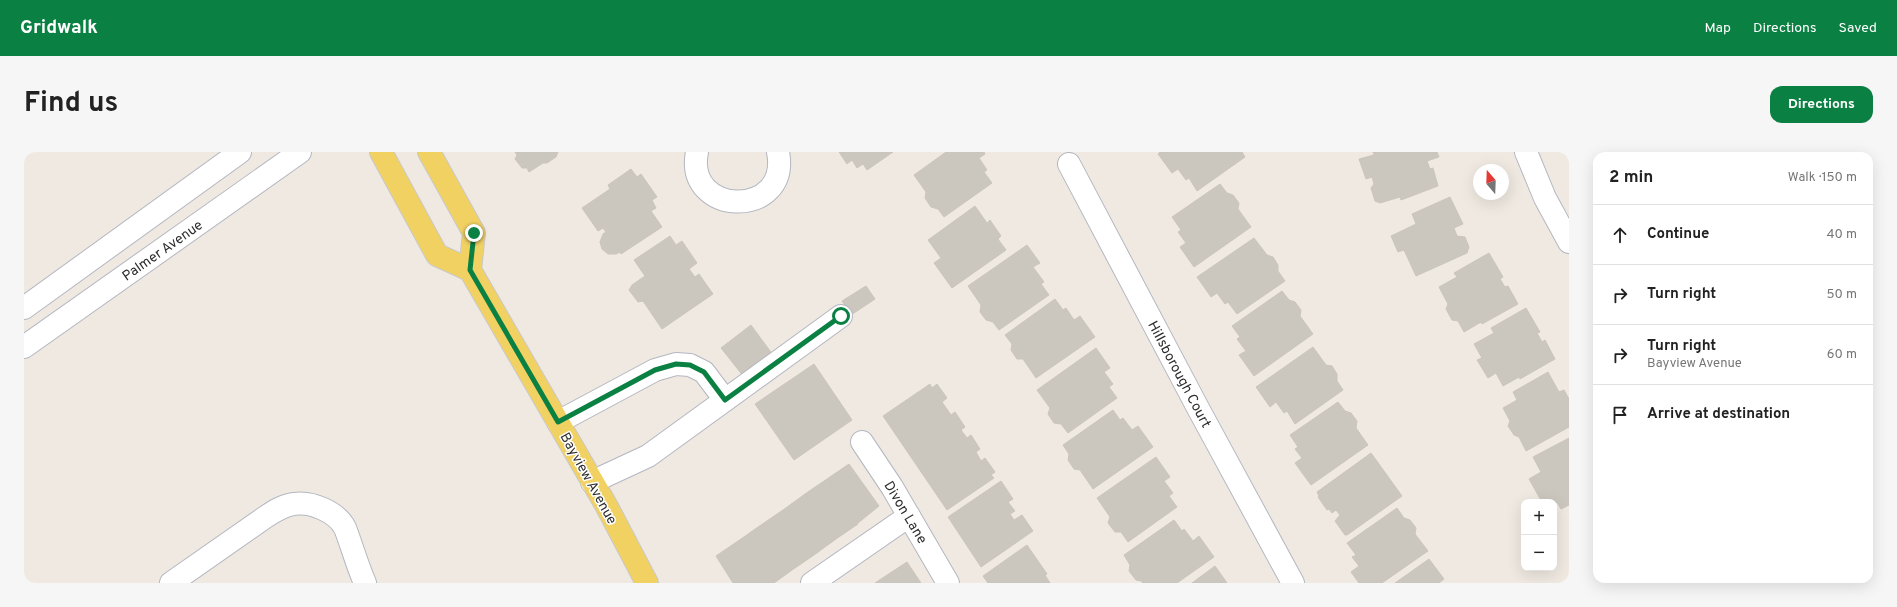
<!DOCTYPE html>
<html lang="en">
<head>
<meta charset="utf-8">
<style>
	:root { --surface:#fff; --page:#f6f6f6; --text:#222; --muted:#767676; --line:#e0e0e0; --accent:#0b8043 }
	body { margin:0; font-family:Overpass,sans-serif; background:var(--page); color:var(--text) }
	.controls { position:absolute; right:12px; bottom:12px; display:grid; overflow:hidden; border-radius:8px; box-shadow:0 4px 16px #0002 }
	.controls button { width:36px; height:36px; display:grid; place-items:center; padding:0; border:0; border-bottom:1px solid var(--line); background:var(--surface); color:var(--text); font:20px sans-serif }
	.compass { position:absolute; left:1449px; top:12px; width:36px; height:36px; border-radius:50%; background:var(--surface); box-shadow:0 4px 16px #0002; rotate:341deg }
	.stop { position:absolute; width:12px; height:12px; margin:-9px; border:3px solid #0b8043; border-radius:50%; background:#fff }
	.stop.end { background:#0b8043; border-color:#fff; box-shadow:0 1px 4px #0008 }
	.list { margin:0; padding:0; list-style:none }
	h2 { display:flex; justify-content:space-between; align-items:center; height:52px; margin:0; padding:0 16px; font-size:17px }
	h2 small { font-size:13px; font-weight:400; color:var(--muted) }
	.list li { display:grid; grid-template-columns:26px 1fr auto; gap:12px; align-items:center; box-sizing:border-box; height:60px; padding:0 16px; border-top:1px solid var(--line) }
	.list b { display:block; font-size:15px; white-space:nowrap }
	.list p { margin:0; font-size:13px; white-space:nowrap; color:var(--muted) }
	.list em { font-size:13px; font-style:normal; color:var(--muted) }
	.icon { flex:none; width:22px; height:22px; fill:none; stroke:currentColor; stroke-width:2; stroke-linecap:round; stroke-linejoin:round }
	.map { position:relative; flex:none; width:1545px; height:431px; overflow:hidden; border-radius:12px }
	header { display:flex; align-items:center; gap:24px; box-sizing:border-box; height:56px; padding:0 20px; background:var(--accent); color:#fff }
	header strong { font-size:19px }
	nav { display:flex; gap:22px; margin-inline-start:auto; font-size:14px }
	.intro { display:flex; align-items:center; justify-content:space-between; box-sizing:border-box; height:96px; padding:0 24px }
	h1 { margin:0; font-size:28px }
	.button { padding:10px 18px; border-radius:12px; background:var(--accent); color:#fff; font-size:14px; font-weight:700 }
	main { display:flex; gap:24px; padding:0 24px }
	aside { flex:1; background:var(--surface); border-radius:12px; box-shadow:0 4px 16px #0002 }
	.map>svg:first-child { display:block }
	.building { fill:#cbc7bf; stroke:#cbc5ba }
	.lines { fill:none; stroke-linecap:round; stroke-linejoin:round }
	.minor-casing { stroke:#b4b7c1; stroke-width:24 }
	.major-casing { stroke:#c9c9c9; stroke-width:24 }
	.minor { stroke:#fff; stroke-width:22 }
	.major { stroke:#f2d163; stroke-width:22 }
	.route { stroke:#0b8043; stroke-width:5 }
	.labels { text-anchor:middle; stroke-width:3; stroke-linejoin:round; paint-order:stroke }
	.street-label { font-size:14px; fill:#2e2e2e; stroke:#fff }
</style>
</head>
<body>
<header>
<strong>Gridwalk</strong>
<nav><a>Map</a><a>Directions</a><a>Saved</a></nav>
</header>
<div class="intro"><h1>Find us</h1><a class="button">Directions</a></div>
<main>
<div class="map">
<svg width="1545" height="431" viewBox="0 0 1545 431">
	<rect width="100%" height="100%" fill="#efe9e1"/>
	<g class="building">
		<path d="M491,0h43l-2,5 -9,6h-4l-14,9 -2,-4h-5l-7,-9 2,-4z"/>
		<path d="M815,0h54l-26,18 -4,-6 -6,4 -5,-8 -5,4z"/>
		<path d="M922,0h38l1,2 -6,4 8,12 -3,2 8,11 -48,34 -6,-8 -7,-2 -6,-9 1,-6 -12,-17z"/>
		<path d="M1136,0h82l3,5 -48,34 -8,-13 -3,2 -8,-11 -6,4 -14,-19z"/>
		<path d="M1349,0h64l2,5 -12,4 3,8 3,-1 5,18 -37,14 -1,-3 -20,6 -5,-2 -4,-13 3,-4 -2,-7 -6,2 -7,-20 15,-4z"/>
		<path d="M607,17l6,8 4,-3 16,23 -5,3 4,8 -5,3 11,16 -41,27 -1,-2 -4,2h-8l-6,-5 -2,-7 3,-8 3,-2 -3,-4 -5,3 -16,-23 28,-19 -2,-4z"/>
		<path d="M1196,32l7,9 6,2 6,8 -1,6 13,18 -57,40 -14,-20 6,-4 -8,-11 3,-2 -9,-13z"/>
		<path d="M1426,45l13,27 -9,4 3,8 8,1 4,10 -2,6 -51,23 -12,-26 -6,2 -7,-16 25,-12 -4,-10z"/>
		<path d="M951,54l12,17 3,-3 11,16 -3,3 8,11 -54,38 -18,-25 7,-5 -13,-18z"/>
		<path d="M646,84l6,9 6,-4 15,22 -8,6 6,8 4,-3 14,20 -51,35 -19,-28 -5,1 -9,-12 3,-5 13,-9 -11,-16z"/>
		<path d="M1230,86l13,17 6,2 5,8v6l7,10 -48,33 -9,-12 -3,2 -8,-11 -6,4 -14,-20z"/>
		<path d="M1003,93l13,18 -7,4 11,15 -3,2 8,11 -50,35 -6,-8 -7,-2 -6,-8 1,-7 -13,-19z"/>
		<path d="M1465,101l14,24 -3,2 5,8 3,-1 10,18 -36,20 -1,-2 -17,10 -6,-11 -6,-1 -6,-11 2,-5 -9,-17 18,-10 -3,-4z"/>
		<path d="M842,134l9,13 -24,16 -9,-14z"/>
		<path d="M1258,139l7,9 6,2 6,8 -1,6 13,18 -59,42 -15,-21 7,-4 -9,-12 3,-2 -8,-11z"/>
		<path d="M1031,147l8,11 3,-2 8,12 6,-4 15,21 -59,41 -13,-19h-6l-6,-9 1,-6 -7,-9z"/>
		<path d="M1502,156l14,24 -3,1 5,9 3,-2 10,19 -35,20 -1,-2 -16,9 -7,-13 -8,5 -11,-18 5,-2 -8,-14 20,-11 -3,-5z"/>
		<path d="M727,173l22,30 -29,22 -23,-29z"/>
		<path d="M1289,195l13,18 6,1 5,8v7l6,9 -48,34 -8,-13 -3,2 -8,-11 -6,5 -14,-20z"/>
		<path d="M1072,196l14,20 -6,4 9,12 -4,3 8,11 -49,35 -7,-9 -7,-1 -6,-9 2,-6 -13,-18z"/>
		<path d="M790,212l38,56 -58,40 -39,-56z"/>
		<path d="M1524,220l11,20 5,-2 5,9v28l-43,24 -7,-14 -5,-2 -6,-9 2,-5 -7,-13 14,-8 -4,-8z"/>
		<path d="M906,232l2,4 5,-4 10,14 -5,4 9,13 4,-3 10,15 -4,3 6,8 4,-3 9,14 -4,3 5,9 4,-3 10,14 -4,3 3,3 -47,32 -64,-94z"/>
		<path d="M1314,250l7,9 6,2 6,8 -1,7 12,17 -57,40 -16,-22 7,-5 -7,-9 3,-2 -8,-12z"/>
		<path d="M1089,258l7,10 3,-2 9,12 6,-4 15,21 -60,42 -13,-19 -6,-1 -6,-9 1,-6 -6,-9z"/>
		<path d="M1545,286v67l-8,4 -4,-7 -3,2v-2h-12l-13,-23 12,-7 -8,-15z"/>
		<path d="M1347,301l31,43 -55,39h-2l-10,-14 5,-6 -4,-5 -4,3 -3,-4 -2,1 -9,-13 1,-1 -2,-4z"/>
		<path d="M1132,305l14,20 -6,4 9,12 -4,3 8,11 -49,35 -7,-10h-6l-7,-9 2,-6 -13,-19z"/>
		<path d="M825,312l30,42 -21,17 -31,-44z"/>
		<path d="M803,327l31,45 -22,15 -31,-45z"/>
		<path d="M977,329l12,18 -5,3 7,9 -5,3 4,6 8,-5 11,16 -52,36 -33,-50z"/>
		<path d="M781,342l31,45 -22,16 -31,-45z"/>
		<path d="M1373,356l7,10 6,2 6,8 -1,6 13,17 -46,32h-23l-8,-11 8,-6 -7,-9 4,-2 -9,-12z"/>
		<path d="M759,358l31,45 -22,15 -31,-45z"/>
		<path d="M1150,368l8,11 2,-2 9,12 6,-5 15,21 -37,26h-34l-2,-2 -5,-1 -7,-9 1,-6 -6,-10z"/>
		<path d="M737,373l31,45 -18,13h-6l-30,-42z"/>
		<path d="M714,389l30,42h-35l-17,-27z"/>
		<path d="M1003,393l20,29 -14,9h-45l-5,-7z"/>
		<path d="M1405,407l15,20 -5,4h-44z"/>
		<path d="M883,410l14,21h-33l-4,-6z"/>
		<path d="M1191,414l12,17h-35z"/>
		<path d="M1021,423l5,8h-17z"/>
		<path d="M860,425l4,6h-13z"/>
	</g>
	<g class="lines">
		<g class="minor-casing">
			<g id="minor">
				<path d="M673,0c-13,65 94,67 81,0"/>
				<path d="M1502,0l19,46 24,44"/>
				<path d="M1045,12l130,246 94,173"/>
				<path d="M0,156l216,-156"/>
				<path d="M0,195l276,-195"/>
				<path d="M534,270l97,-52 21,-6 14,1 14,7 21,28"/>
				<path d="M838,290l30,45 56,96"/>
				<path d="M568,330l56,-26 193,-140"/>
				<path d="M147,431l93,-65c9,-6 19,-13 30,-14 17,-3 43,8 51,24 7,18 12,37 20,55"/>
				<path d="M788,431l97,-67"/>
			</g>
		</g>
		<g class="major-casing">
			<g id="major">
				<path d="M357,0l56,103 33,15"/>
				<path d="M405,0l45,81 -4,37 136,235 41,78"/>
			</g>
		</g>
		<use href="#minor" class="minor"/>
		<use href="#major" class="major"/>
	</g>
	<g class="lines">
		<path class="route" d="M450,81l-4,37 88,152 97,-52 21,-6 14,1 14,7 21,28 116,-84"/>
	</g>
	<g class="labels">
		<g class="street-label">
			<text transform="translate(138 98) rotate(-35)" y="5">Palmer Avenue</text>
			<text transform="translate(1156 222) rotate(62)" y="5">Hillsborough Court</text>
			<text transform="translate(565 326) rotate(61)" y="5">Bayview Avenue</text>
			<text transform="translate(882 360) rotate(59)" y="5">Divon Lane</text>
		</g>
	</g>
</svg>
<div class="controls">
<button>+</button>
<button>−</button>
</div>
<svg class="compass" viewBox="-18 -18 36 36"><path d="M0-13l5 13h-10z" fill="#e53935"/><path d="M0 13l5-13h-10z" fill="#767676"/></svg>
<div class="stop" style="left:817px;top:164px"></div>
<div class="stop end" style="left:450px;top:81px"></div>
</div>
<aside>
<h2>2 min<small>Walk · 150 m</small></h2>
<ul class="list">
<li><svg class="icon" aria-label="ahead" viewBox="0 0 24 24"><path d="M12 20V5M6 11l6-6 6 6"/></svg><div><b>Continue</b></div><em>40 m</em></li>
<li><svg class="icon" aria-label="right" viewBox="0 0 24 24"><path d="M7 20v-9h11M14 6l5 5-5 5"/></svg><div><b>Turn right</b></div><em>50 m</em></li>
<li><svg class="icon" aria-label="right" viewBox="0 0 24 24"><path d="M7 20v-9h11M14 6l5 5-5 5"/></svg><div><b>Turn right</b><p>Bayview Avenue</p></div><em>60 m</em></li>
<li><svg class="icon" aria-label="arrive" viewBox="0 0 24 24"><path d="M6 21V4h12l-3 4 3 4H6"/></svg><div><b>Arrive at destination</b></div></li>
</ul>
</aside>
</main>
</body>
</html>
